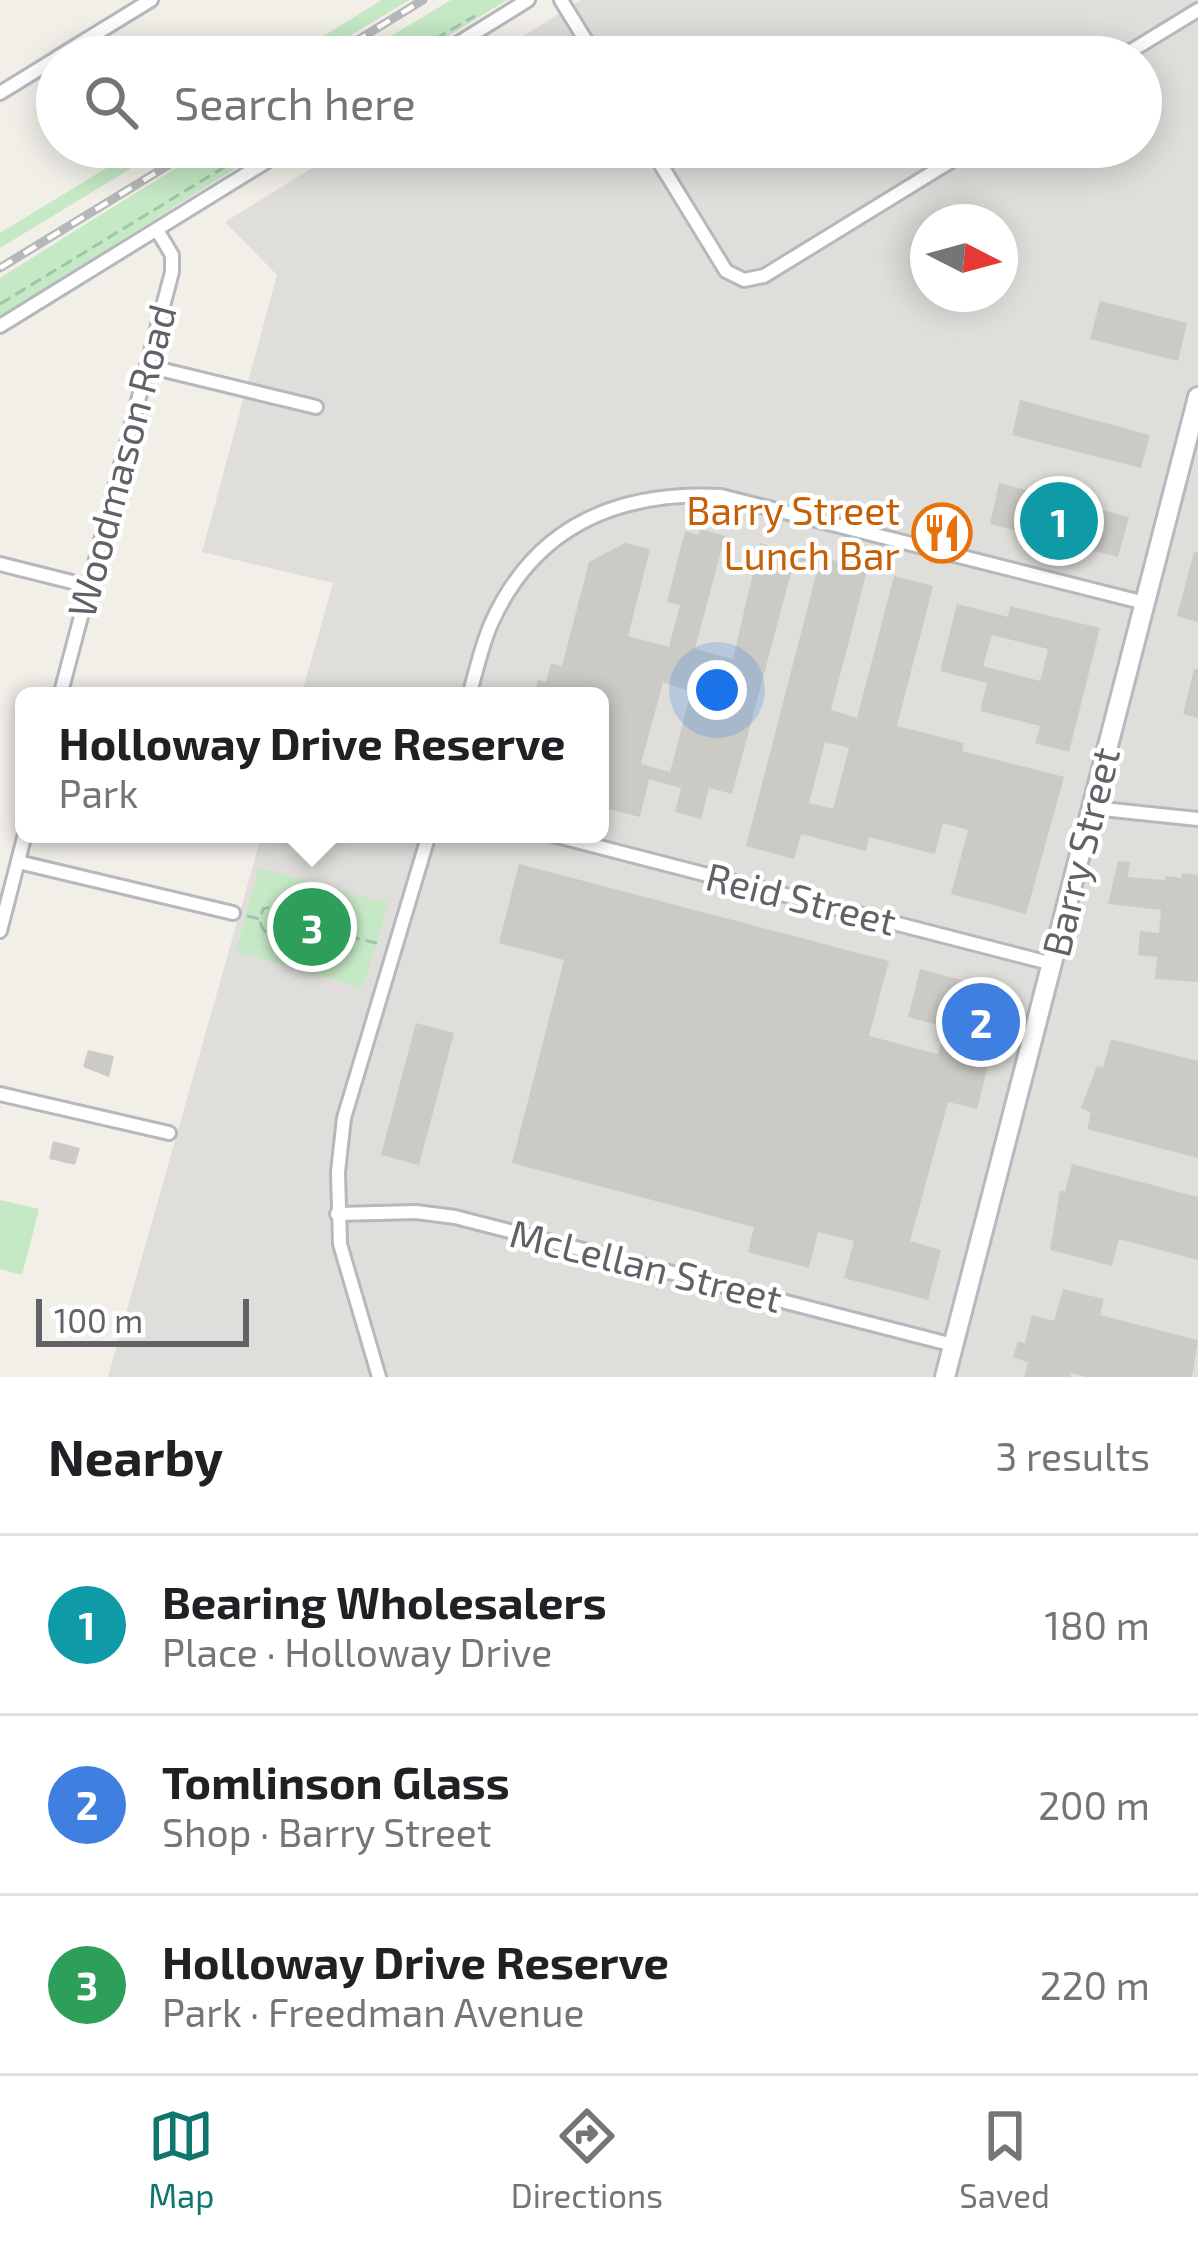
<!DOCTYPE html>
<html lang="en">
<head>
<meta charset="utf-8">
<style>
	:root { --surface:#fff; --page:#f2f2f2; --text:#202124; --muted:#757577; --line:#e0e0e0; --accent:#0f766e }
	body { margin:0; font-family:"Exo 2",sans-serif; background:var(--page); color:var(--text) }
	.compass { position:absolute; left:910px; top:204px; width:108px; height:108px; border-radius:50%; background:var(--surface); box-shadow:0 6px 30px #0003; rotate:96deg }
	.scale { position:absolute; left:36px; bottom:30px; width:213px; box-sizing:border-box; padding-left:12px; border:6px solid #5f6368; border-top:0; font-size:33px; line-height:42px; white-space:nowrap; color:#5f6368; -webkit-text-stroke:9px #fff; paint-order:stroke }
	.you { position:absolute; left:717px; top:690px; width:42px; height:42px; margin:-30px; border:9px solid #fff; border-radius:50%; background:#1a73e8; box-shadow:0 0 0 18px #1a73e833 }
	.badge { display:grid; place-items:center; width:78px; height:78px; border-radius:50%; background:var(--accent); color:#fff; font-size:39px; font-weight:700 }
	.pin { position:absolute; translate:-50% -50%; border:6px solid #fff; box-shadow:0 3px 12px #0006 }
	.popup { position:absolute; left:15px; top:687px; width:594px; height:156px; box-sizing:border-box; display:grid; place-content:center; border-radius:18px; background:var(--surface); filter:drop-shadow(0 3px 9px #0005); font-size:39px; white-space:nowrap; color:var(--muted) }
	.popup b { font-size:45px; color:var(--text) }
	.popup::after { content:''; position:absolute; left:50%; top:100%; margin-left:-24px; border:24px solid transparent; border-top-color:var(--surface) }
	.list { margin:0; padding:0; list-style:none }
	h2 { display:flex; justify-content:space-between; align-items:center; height:156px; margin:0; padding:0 48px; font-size:51px }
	h2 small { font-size:39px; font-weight:400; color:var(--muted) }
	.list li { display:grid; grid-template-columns:78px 1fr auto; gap:36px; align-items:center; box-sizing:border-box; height:180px; padding:0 48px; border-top:3px solid var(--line) }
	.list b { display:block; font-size:45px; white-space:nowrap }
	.list p { margin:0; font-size:39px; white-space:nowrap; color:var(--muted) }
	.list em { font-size:39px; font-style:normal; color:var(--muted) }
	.icon { flex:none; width:66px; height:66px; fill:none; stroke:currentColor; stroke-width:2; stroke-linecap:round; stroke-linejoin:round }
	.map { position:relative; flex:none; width:1198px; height:1377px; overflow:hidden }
	.search { position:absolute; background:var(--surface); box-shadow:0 6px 30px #0003; left:36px; right:36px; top:36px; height:132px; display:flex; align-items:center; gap:30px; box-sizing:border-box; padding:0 42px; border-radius:66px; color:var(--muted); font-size:45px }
	.sheet { height:696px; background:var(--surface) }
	nav { display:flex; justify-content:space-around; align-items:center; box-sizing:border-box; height:168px; border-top:3px solid var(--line); background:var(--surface); font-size:33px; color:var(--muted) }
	nav a { display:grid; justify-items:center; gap:6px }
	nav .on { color:var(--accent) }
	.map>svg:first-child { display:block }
	.industrial { fill:#e0deda; fill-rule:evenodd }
	.green { fill:#c5e8c5 }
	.building { fill:#cccac5; fill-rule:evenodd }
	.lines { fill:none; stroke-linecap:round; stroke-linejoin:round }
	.minor-casing { stroke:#b5b8bc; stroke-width:18 }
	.secondary-casing { stroke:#b6babf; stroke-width:24 }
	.path { stroke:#9cc7a9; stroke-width:3; stroke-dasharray:12 6; stroke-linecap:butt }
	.minor { stroke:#fff; stroke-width:12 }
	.secondary { stroke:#fff; stroke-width:18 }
	.rail-casing { stroke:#b6b7b8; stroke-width:9 }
	.rail { stroke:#fff; stroke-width:4.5; stroke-dasharray:14; stroke-linecap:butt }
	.labels { text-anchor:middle; stroke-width:9; stroke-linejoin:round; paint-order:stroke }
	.street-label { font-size:39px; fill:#5f6368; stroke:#fff }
	.food-label { font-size:39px; fill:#c56008; stroke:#fff; text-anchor:end }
</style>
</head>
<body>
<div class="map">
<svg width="1198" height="1377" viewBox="0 0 1198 1377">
	<rect width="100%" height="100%" fill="#f1efe8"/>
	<path class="industrial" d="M581,0h617v1377h-1090l154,-543h338v-138h-299l32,-113 -131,-31 75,-277 -52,-53 121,-75h795v-90h-651zM928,222h72v72h-72z"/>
	<g class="green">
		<path d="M382,0h27l-94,57h-26z"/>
		<path d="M451,0h56l-93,57h-58z"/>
		<path d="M141,147h25l-166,101v-15z"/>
		<path d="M209,147h60l-269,170v-39z"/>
		<path d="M259,868l129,35 -25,85 -127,-37z"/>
		<path d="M0,1200l39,9 -17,66 -22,-6z"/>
	</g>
	<g class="building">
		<path d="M1100,301l87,22 -9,38 -88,-22z"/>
		<path d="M1020,400l130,35 -9,33 -129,-33z"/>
		<path d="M999,483l130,34 -11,40 -128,-33z"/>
		<path d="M700,529l25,7 -30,113 38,10 27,-116 47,16 2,-7 58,19 -36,139 26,8 37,-142 39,10 -36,140 67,17 -2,8 102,26 -38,137 -75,-20 17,-64 -25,-7 -8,31 -66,-17 -3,14 -65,-17 -7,25 -48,-13 70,-271 -24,-6 -60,225 -23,-6 -8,31 -26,-7 6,-24 -32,-9 -9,38 -40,-10v-24l8,-33 -8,-2v-52h-66l4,-16 8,2 5,-19 11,3 27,-104 36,-19 25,6 -22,87 41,11 11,-42 -13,-3 18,-71 13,4zM663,682l28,10 -21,80 -29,-8zM825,742l24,6 -16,61 -24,-6z"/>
		<path d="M1194,552l4,1v69l-21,-6z"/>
		<path d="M957,604l51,13 2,-11 90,22 -31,124 -34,-9 5,-17 -60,-15 7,-28 -47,-12zM992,635l56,14 -8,32 -57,-15z"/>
		<path d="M1194,669h4v49l-15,-4z"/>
		<path d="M1118,861l12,1 -2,15 37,3 1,-4 15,2 1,-5 16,2v107l-43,-3 2,-22 -19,-2 2,-24 19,2 2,-23 -53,-6z"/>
		<path d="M519,864l370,97 -20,75 69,18 8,-27 -38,-10 12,-48 76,20 -6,23 5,1 -12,44 7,1 -13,51 -29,-7 -38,139 31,9 -13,50 -84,-22 10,-37 -36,-9 -9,36 -61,-16 6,-25 -242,-64 52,-203 -65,-17z"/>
		<path d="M416,1023l38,10 -35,132 -38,-10z"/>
		<path d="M1111,1039l87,22v97l-111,-29 4,-16 -10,-5 16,-42 6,2z"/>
		<path d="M88,1050l26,6 -5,21 -26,-10z"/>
		<path d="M53,1141l27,7 -5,17 -26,-6z"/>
		<path d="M1072,1164l126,33v63l-79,-21 -7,27 -62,-16 10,-60 5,2z"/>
		<path d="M1063,1289l41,10 -4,16 98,25 -6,37h-107l-14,-4v4h-47l4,-15 -15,-4 5,-17 7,2 7,-28 22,6z"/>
	</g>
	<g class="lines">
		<g class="minor-casing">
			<g id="minor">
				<path d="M561,0l35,57"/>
				<path d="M58,57l93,-57"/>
				<path d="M436,57l92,-57"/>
				<path d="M1121,57l77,-47"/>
				<path d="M0,93l57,-35"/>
				<path d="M650,147l76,124 18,9 20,-4 210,-129"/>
				<path d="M0,326l290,-179"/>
				<path d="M147,366l169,41"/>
				<path d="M0,564l88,22"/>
				<path d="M60,696l112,-424v-17l-15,-25"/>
				<path d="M469,696c7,-24 12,-49 22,-72 44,-99 128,-133 230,-128l424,107"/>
				<path d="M1093,808l105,11"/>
				<path d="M549,834l504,130"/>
				<path d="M18,862l215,51"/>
				<path d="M0,931l25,-97"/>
				<path d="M0,1094l169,39"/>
				<path d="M337,1214l79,-2 39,5 498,128"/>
				<path d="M379,1377l-39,-133 -2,-72 6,-54 85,-284"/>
			</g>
		</g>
		<g class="secondary-casing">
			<path id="secondary" d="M945,1377l253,-980"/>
		</g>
		<g class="path">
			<path d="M404,57l71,-41"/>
			<path d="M0,304l257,-157"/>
			<path d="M247,916l13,3 3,-10 29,-9 18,-1 34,23 8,15 28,7"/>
			<path d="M260,922c10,32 70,45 91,17"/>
		</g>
		<use href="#minor" class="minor"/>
		<use href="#secondary" class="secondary"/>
		<g class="rail-casing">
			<g id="rail">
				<path d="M330,57l93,-57"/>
				<path d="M0,268l198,-121"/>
			</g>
		</g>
		<use href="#rail" class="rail"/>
	</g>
	<defs>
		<g id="restaurant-ring" transform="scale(3)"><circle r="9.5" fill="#fff" stroke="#e8710a" stroke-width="1.5"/><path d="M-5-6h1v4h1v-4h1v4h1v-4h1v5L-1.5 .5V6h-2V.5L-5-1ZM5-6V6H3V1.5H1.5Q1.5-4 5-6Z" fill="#e8710a"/></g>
	</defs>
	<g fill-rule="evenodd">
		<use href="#restaurant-ring" x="942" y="533"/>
	</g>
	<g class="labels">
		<g class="street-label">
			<text transform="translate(122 461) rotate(-75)" y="14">Woodmason Road</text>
			<text transform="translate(1081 852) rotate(-76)" y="14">Barry Street</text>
			<text transform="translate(801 899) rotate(14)" y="14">Reid Street</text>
			<text transform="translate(646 1266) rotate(14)" y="14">McLellan Street</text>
		</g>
		<g class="food-label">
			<text x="900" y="525">Barry Street<tspan x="900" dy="45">Lunch Bar</tspan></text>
		</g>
	</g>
</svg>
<svg class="compass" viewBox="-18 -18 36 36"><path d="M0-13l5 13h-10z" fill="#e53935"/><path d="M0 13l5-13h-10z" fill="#757577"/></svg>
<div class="scale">100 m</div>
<div class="you"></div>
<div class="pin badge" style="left:1059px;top:521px;background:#0f9aa8">1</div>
<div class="pin badge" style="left:981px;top:1022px;background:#3f7fe0">2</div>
<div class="pin badge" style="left:312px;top:927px;background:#2e9e5b">3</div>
<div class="popup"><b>Holloway Drive Reserve</b>Park</div>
<div class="search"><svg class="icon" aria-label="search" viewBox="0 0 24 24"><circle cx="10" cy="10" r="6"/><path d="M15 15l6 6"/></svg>Search here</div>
</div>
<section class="sheet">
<h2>Nearby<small>3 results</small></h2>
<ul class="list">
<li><span class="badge" style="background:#0f9aa8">1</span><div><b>Bearing Wholesalers</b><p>Place · Holloway Drive</p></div><em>180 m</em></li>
<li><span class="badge" style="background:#3f7fe0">2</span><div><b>Tomlinson Glass</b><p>Shop · Barry Street</p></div><em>200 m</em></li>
<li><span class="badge" style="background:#2e9e5b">3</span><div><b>Holloway Drive Reserve</b><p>Park · Freedman Avenue</p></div><em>220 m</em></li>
</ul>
</section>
<nav>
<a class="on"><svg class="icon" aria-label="map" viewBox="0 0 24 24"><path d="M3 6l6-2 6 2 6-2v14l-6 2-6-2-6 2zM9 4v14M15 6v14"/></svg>Map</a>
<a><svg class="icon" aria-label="directions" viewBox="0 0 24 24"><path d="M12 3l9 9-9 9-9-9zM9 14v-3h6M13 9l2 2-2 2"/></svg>Directions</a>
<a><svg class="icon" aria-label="saved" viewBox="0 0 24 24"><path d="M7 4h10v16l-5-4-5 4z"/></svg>Saved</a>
</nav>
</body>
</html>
